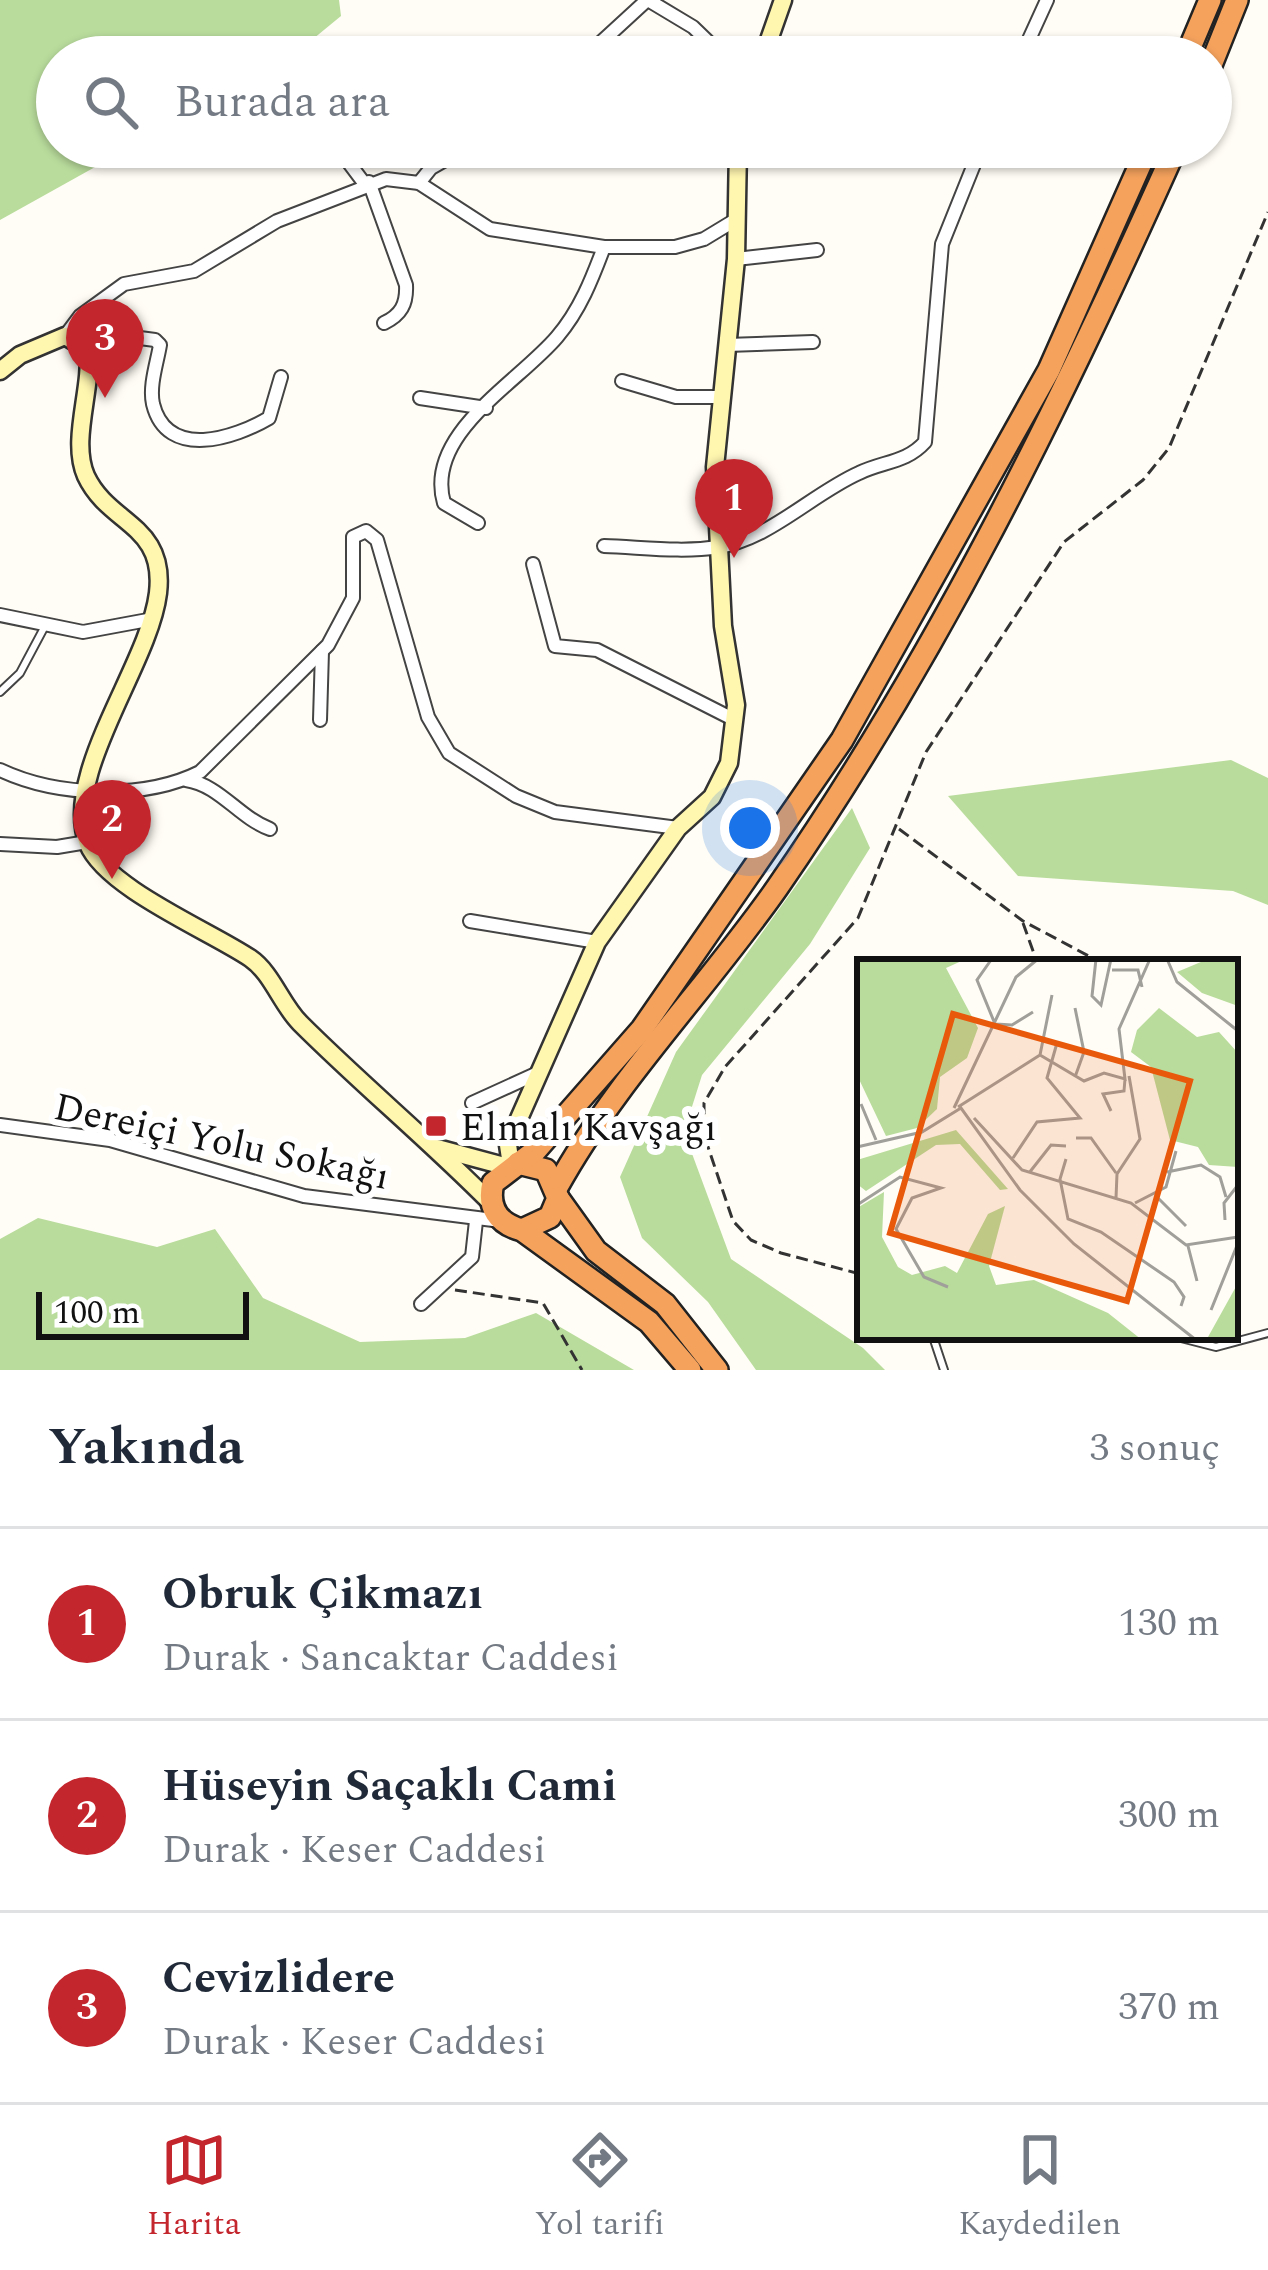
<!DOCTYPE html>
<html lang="tr">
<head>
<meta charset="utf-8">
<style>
	:root { --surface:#fff; --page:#f2f2f3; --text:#1f2937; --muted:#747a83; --line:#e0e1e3; --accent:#c4262e }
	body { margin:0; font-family:Spectral,serif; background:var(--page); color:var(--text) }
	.scale { position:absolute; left:36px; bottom:30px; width:213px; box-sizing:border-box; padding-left:12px; border:6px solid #111; border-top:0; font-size:33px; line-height:42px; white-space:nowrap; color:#111; -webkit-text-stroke:9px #fff; paint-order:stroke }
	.you { position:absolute; left:750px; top:828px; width:42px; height:42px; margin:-30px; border:9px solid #fff; border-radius:50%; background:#1a73e8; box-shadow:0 0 0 18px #1a73e833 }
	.badge { display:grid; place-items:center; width:78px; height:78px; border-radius:50%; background:var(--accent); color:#fff; font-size:39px; font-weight:700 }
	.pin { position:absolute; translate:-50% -99px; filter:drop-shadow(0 3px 6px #0008) }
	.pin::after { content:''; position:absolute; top:63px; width:42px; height:36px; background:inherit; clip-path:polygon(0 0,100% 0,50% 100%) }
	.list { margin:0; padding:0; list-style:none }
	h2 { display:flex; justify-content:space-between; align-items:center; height:156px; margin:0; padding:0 48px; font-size:51px }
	h2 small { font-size:39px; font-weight:400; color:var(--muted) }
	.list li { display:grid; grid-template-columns:78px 1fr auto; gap:36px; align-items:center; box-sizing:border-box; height:192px; padding:0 48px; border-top:3px solid var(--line) }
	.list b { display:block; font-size:45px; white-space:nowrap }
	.list p { margin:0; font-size:39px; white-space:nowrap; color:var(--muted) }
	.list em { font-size:39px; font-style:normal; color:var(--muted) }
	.icon { flex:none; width:66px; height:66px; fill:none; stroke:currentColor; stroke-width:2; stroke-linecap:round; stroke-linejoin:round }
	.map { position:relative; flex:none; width:1268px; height:1370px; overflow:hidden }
	.search { position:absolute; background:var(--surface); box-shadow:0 3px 9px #0004; left:36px; right:36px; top:36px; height:132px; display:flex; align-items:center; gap:30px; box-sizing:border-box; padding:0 42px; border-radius:66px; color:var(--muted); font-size:45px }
	.sheet { height:732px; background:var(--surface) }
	nav { display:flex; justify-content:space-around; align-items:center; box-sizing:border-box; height:168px; border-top:3px solid var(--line); background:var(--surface); font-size:33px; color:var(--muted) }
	nav a { display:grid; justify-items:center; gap:6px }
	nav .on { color:var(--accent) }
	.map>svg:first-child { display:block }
	.forest { fill:#b9dc9c }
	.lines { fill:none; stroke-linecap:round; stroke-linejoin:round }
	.lane-casing { stroke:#444; stroke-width:10 }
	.street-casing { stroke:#444; stroke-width:16 }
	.secondary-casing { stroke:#333; stroke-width:21 }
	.highway-casing { stroke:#222; stroke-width:26 }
	.path { stroke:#333; stroke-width:3; stroke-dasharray:12 6; stroke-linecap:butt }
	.lane { stroke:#fff; stroke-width:6 }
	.street { stroke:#fff; stroke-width:12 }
	.secondary { stroke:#fff6b0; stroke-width:16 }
	.highway { stroke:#f5a25d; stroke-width:21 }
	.poi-dot { fill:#c4262e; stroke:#fff; stroke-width:4.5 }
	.labels { text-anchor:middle; stroke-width:12; stroke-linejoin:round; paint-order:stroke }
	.poi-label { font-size:39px; fill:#111; stroke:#fff; text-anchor:start }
	.street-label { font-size:39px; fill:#111; stroke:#fff }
	.inset-road { fill:none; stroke:#a09f9a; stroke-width:3 }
	.view { fill:#e8590c; fill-opacity:0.15; stroke:#e8590c; stroke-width:6 }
	.inset-edge { fill:none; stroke:#111; stroke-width:6 }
</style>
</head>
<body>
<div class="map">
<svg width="1268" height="1370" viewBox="0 0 1268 1370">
	<rect width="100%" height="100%" fill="#fffdf5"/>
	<g class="forest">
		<path d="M0,0h339l2,16 -50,41h-234v90h74l-131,73z"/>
		<path d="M1231,760l37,18v127l-35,-14 -215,-15 -70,-80z"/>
		<path d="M852,808l18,40 -60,96 -108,131 -18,57 47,127 132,89 22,22h-129l-48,-68 -66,-64 -22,-61 56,-125z"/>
		<path d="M38,1218l119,29 58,-18 48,69 97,44 105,-4 71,-25 98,57h-634v-131z"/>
	</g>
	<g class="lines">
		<g class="lane-casing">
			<g id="lane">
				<path d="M0,692l20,-19 25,-47"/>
				<path d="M933,1337l11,33"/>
				<path d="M1177,1337l39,10 52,-14"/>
			</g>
		</g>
		<g class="street-casing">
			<g id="street">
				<path d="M648,0l45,27 31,30"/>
				<path d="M585,57l62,-57"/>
				<path d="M1021,57l26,-57"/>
				<path d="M337,147l27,36"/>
				<path d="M369,182l37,103c1,19 -5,30 -22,38"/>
				<path d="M419,183l12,-15 35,-20"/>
				<path d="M736,259l81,-9"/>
				<path d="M65,336l15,-20 44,-32 70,-13 83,-50 109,-42 33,4 71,46 114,18h71l29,-8 33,-20"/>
				<path d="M727,345l86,-3"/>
				<path d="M88,350l29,-15 38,5 5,5c-3,18 -11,41 -7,59 14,57 82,34 116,14l12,-41"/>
				<path d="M622,381l54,16h44"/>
				<path d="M420,398l66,10"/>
				<path d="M478,523l-34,-20c-20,-69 74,-120 113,-166 23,-27 35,-58 47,-90"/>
				<path d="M604,546c36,1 78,7 114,1 52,-8 94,-53 141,-74 25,-12 47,-10 66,-31l17,-198 39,-97"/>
				<path d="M533,564l22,82 42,4 138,70"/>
				<path d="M0,615l83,17 70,-13"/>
				<path d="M320,720l2,-69"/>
				<path d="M0,770c57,27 144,30 200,2l128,-127 25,-47v-61l13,-6 11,9 51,177 21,36 67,43 39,16 123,16"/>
				<path d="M186,780c34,5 52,37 84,49"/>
				<path d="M0,844l57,3 30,-5"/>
				<path d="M470,921l127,21"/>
				<path d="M472,1103l68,-31"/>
				<path d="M0,1125l110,15 194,56 197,25"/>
				<path d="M421,1304l51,-47 4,-36"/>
			</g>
		</g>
		<g class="secondary-casing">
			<g id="secondary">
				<path d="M763,57l20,-57"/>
				<path d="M0,371l20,-16 45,-19 23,14c5,38 -18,90 -2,126 23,49 80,48 72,117 -9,73 -97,181 -70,251 18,44 122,87 162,114 22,15 31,46 50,65 62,62 130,118 192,181"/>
				<path d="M437,1148l71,19"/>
				<path d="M511,1165l-3,-20 6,-15 83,-188 81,-114 34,-31 17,-34 7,-58 -13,-79 -8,-159 21,-208 2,-112"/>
			</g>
		</g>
		<g class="highway-casing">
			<g id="highway">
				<path d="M1186,57l24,-57"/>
				<path d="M1211,65l26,-65"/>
				<path d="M518,1163l28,7 12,28 -8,19 -28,13"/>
				<path d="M557,1187c59,-107 150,-199 220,-299 162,-234 283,-482 399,-741"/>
				<path d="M558,1198l38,53 69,53 52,66"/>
				<path d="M690,1370l-41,-48 -127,-92c-24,-6 -35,-23 -29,-47l42,-32 107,-122 200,-289 207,-370 99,-223"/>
			</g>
		</g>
		<g class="path">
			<path d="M899,829l124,92 77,41"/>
			<path d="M1023,923l14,39"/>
			<path d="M860,1274l-79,-21 -30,-13 -18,-19 -29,-86v-32l21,-36 133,-149 68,-166 138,-210 79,-62 26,-32 99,-236"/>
			<path d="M455,1290l88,13 39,67"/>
		</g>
		<use href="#lane" class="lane"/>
		<use href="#street" class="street"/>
		<use href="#secondary" class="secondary"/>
		<use href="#highway" class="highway"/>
	</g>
	<rect class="poi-dot" x="424" y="1114" width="24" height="24" rx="6"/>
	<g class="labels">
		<g class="poi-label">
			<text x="460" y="1140">Elmalı Kavşağı</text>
		</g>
		<g class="street-label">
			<text transform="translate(222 1140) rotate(12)" y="14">Dereiçi Yolu Sokağı</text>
		</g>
	</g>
	<g transform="translate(857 959)">
		<rect width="381" height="381" fill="#fffdf5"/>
		<path d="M0,0h109l-20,9 32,60 -11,30 -27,19 -3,32 -20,19 -31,8 -29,-61zM351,0h30v47l-36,-13 -25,-21zM302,49l38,29 22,-5 19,21v114l-29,-2 -11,-18 -28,-7 -19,-73 -20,-15 6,-22zM99,171l52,59 -8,1 -40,-46 -24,1 -70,46 -9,-7v-24zM27,233l-2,45 16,30 14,8 33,-9 12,7 31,-59 17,-8 -16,60 7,19 38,-5 74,33 34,27h-285v-132zM381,324v57h-26l-4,-3z" fill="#b9dc9c"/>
		<path class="inset-road" d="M239,0l-4,37 9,9 10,-46M310,0l10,23 61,49M134,1l-14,20 18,44M255,11h26l4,17M218,49l9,44 -9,25M139,65l16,1 21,-13M183,96l12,-60M4,145l15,36M101,148l82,-52 44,26 20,-8 21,6 -6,-50 31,-70M97,149l62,-131 22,-18M254,152l-8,-17 21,-3 1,-12M117,159l48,52 109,33 55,42 52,-8M219,179h15l25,35M0,188l65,-15 39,-24 59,82 54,54 122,96M156,199l24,-36 43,-4 -33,-40 10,-35M209,200l-6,20 8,40 33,13 73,50 10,15 -3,9M310,213l34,-7 19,12 6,20M172,214l22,-28 15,1M299,237l30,30M259,239l1,-24 23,-35 -11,-63M278,244l31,-16 10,-36M0,246l43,-28 41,11 -29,10 -16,31 28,48 24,10M368,261l-1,-17 14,-18M331,287l9,35M354,351l27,-67"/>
		<path class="view" d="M96,55l237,67 -63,220 -237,-68z"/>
		<rect width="381" height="381" class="inset-edge"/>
	</g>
</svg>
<div class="scale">100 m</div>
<div class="you"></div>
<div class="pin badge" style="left:734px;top:558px">1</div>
<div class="pin badge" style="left:112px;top:879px">2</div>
<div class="pin badge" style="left:105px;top:398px">3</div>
<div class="search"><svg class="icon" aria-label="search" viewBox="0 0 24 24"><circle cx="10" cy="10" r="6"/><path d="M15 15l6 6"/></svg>Burada ara</div>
</div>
<section class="sheet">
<h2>Yakında<small>3 sonuç</small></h2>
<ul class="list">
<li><span class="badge">1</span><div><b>Obruk Çikmazı</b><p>Durak · Sancaktar Caddesi</p></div><em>130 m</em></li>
<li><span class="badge">2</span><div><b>Hüseyin Saçaklı Cami</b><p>Durak · Keser Caddesi</p></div><em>300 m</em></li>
<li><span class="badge">3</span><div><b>Cevizlidere</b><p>Durak · Keser Caddesi</p></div><em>370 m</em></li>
</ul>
</section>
<nav>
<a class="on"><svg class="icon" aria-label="map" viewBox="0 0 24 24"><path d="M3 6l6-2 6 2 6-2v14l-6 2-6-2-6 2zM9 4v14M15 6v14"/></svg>Harita</a>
<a><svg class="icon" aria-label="directions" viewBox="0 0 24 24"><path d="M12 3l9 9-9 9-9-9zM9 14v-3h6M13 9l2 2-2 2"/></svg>Yol tarifi</a>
<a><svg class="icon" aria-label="saved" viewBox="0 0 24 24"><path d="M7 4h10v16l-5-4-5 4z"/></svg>Kaydedilen</a>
</nav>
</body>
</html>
